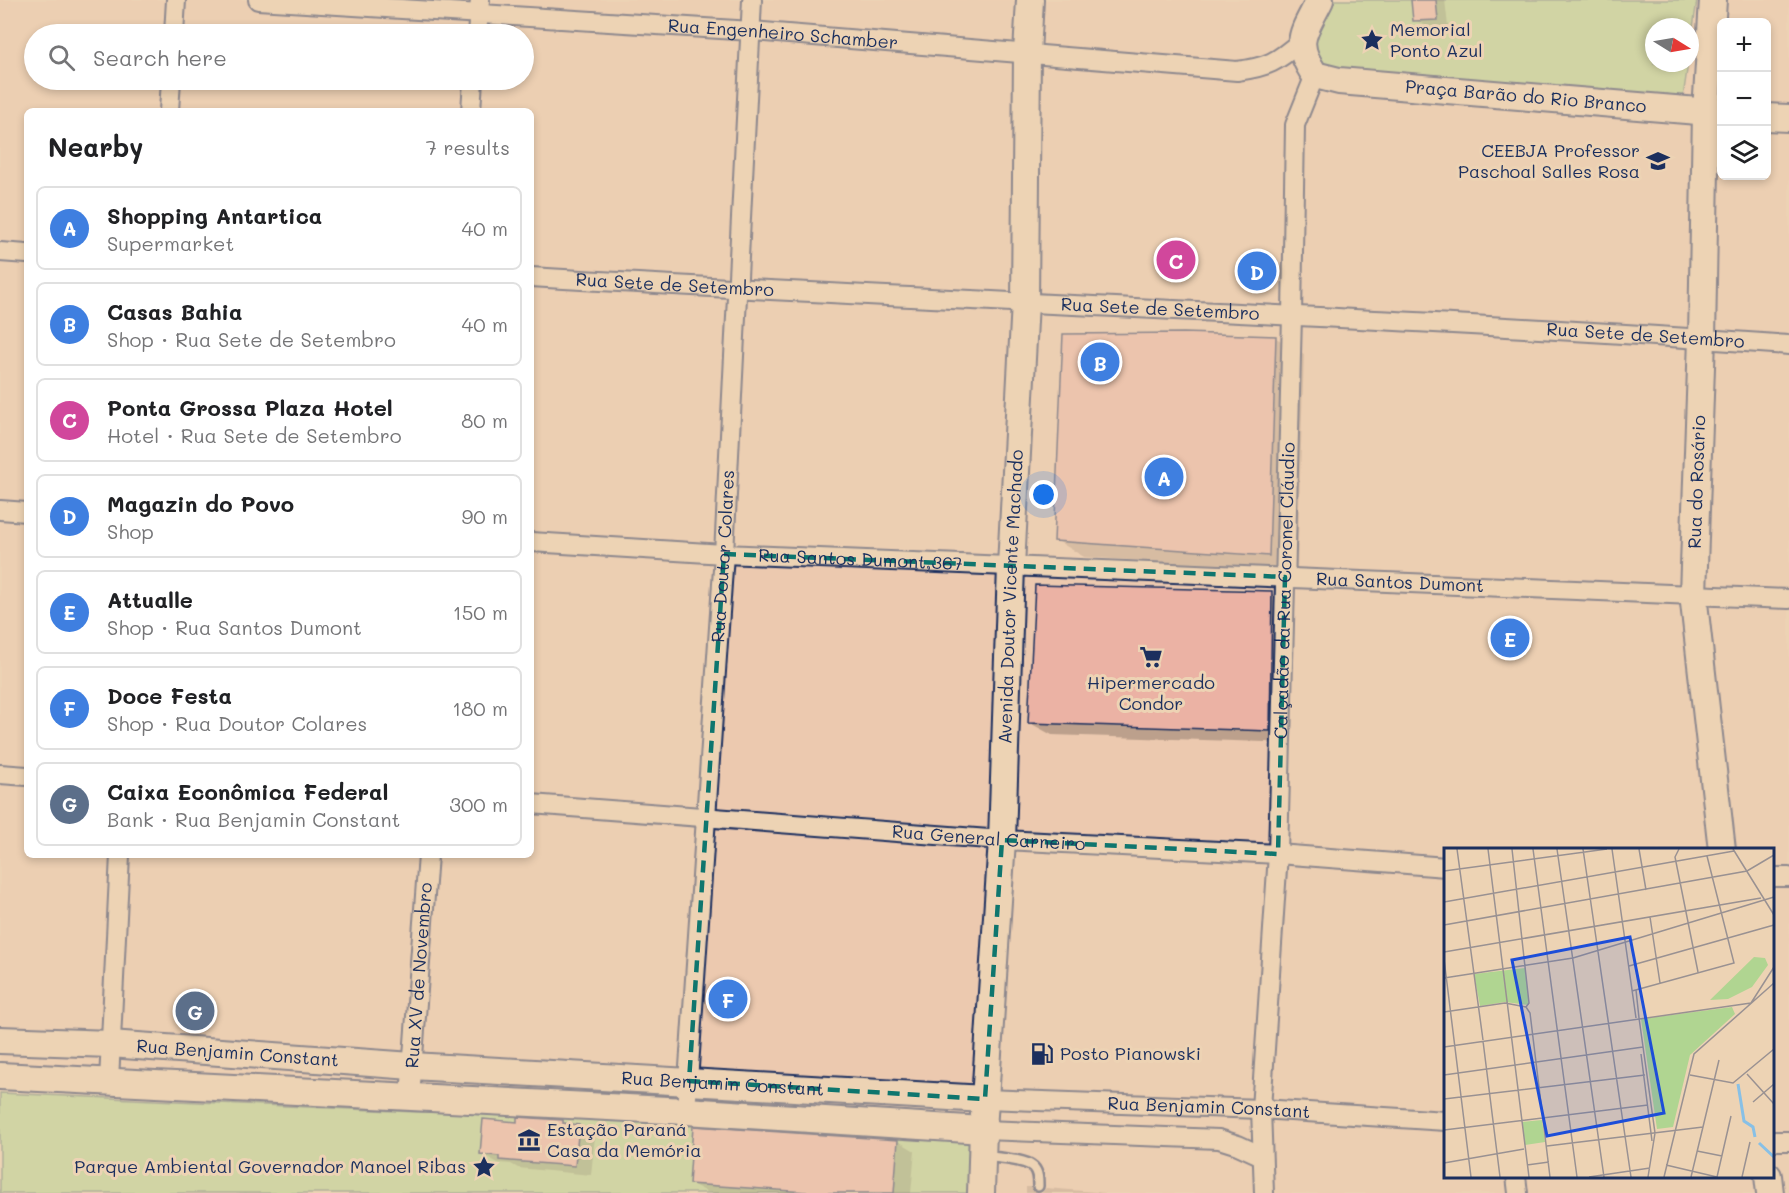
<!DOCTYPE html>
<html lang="en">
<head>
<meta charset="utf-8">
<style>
	:root { --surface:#fff; --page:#f2f2f2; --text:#202124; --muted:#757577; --line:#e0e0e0; --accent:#d93025 }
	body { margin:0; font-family:Mali,sans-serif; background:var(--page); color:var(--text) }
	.controls { position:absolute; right:18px; top:18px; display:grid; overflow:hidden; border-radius:9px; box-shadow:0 3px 9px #0003 }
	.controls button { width:54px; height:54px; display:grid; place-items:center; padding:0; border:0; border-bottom:2px solid var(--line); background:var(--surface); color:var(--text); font:30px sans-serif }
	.compass { position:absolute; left:1645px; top:18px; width:54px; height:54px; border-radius:50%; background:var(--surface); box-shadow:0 3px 9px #0003; rotate:101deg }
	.you { position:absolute; left:1044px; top:495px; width:21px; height:21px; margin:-15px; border:4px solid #fff; border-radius:50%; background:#1a73e8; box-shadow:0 0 0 9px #1a73e833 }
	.badge { display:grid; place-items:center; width:39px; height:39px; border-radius:50%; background:var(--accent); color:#fff; font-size:20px; font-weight:700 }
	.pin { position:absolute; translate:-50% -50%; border:3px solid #fff; box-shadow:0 2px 6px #0006 }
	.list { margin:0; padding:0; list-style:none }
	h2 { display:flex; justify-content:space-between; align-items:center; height:78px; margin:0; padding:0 24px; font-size:26px }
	h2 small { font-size:20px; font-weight:400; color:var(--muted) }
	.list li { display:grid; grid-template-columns:39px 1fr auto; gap:18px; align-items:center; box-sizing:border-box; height:84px; margin:0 12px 12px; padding:0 12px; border:2px solid var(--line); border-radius:9px }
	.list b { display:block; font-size:22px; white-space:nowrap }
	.list p { margin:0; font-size:20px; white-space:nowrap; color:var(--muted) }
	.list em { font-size:20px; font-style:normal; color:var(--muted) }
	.icon { flex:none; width:33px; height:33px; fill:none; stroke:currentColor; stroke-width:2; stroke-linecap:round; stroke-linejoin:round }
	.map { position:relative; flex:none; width:1789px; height:1193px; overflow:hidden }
	.search { position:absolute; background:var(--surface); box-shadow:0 3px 9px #0003; left:24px; top:24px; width:510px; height:66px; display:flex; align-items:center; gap:15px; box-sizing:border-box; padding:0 21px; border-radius:33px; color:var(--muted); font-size:22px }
	.panel { position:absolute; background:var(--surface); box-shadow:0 3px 9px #0003; left:24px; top:108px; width:510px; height:750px; border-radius:9px }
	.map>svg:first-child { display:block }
	.built { fill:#ecc9af; fill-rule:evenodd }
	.green { fill:#b0d591; stroke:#668278; stroke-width:1.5 }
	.shadow { fill:#0003 }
	.building { fill:#ebb2a4; stroke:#1b2f5e; stroke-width:1.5 }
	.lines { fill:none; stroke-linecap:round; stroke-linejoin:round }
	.lane-casing { stroke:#1b2f5e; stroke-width:14 }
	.street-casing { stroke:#1b2f5e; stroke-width:22 }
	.secondary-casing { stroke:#1b2f5e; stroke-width:30 }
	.lane { stroke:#edd3b4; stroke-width:9 }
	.street { stroke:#edd3b4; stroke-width:18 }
	.secondary { stroke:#edd3b4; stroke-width:26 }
	.marked { fill:none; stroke:#0f766e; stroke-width:4.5; stroke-dasharray:12 8; stroke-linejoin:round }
	.labels { text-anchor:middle; stroke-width:6; stroke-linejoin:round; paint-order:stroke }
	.poi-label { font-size:18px; fill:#1b2f5e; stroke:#edd3b4; text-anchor:start }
	.street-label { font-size:18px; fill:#1b2f5e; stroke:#edd3b4 }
	.inset-river { fill:none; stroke:#88c0e6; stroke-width:3 }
	.inset-road { fill:none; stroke:#999192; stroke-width:1.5 }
	.view { fill:#1d4ed8; fill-opacity:0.15; stroke:#1d4ed8; stroke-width:3 }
	.inset-edge { fill:none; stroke:#1b2f5e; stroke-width:3 }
</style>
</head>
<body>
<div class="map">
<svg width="1789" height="1193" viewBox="0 0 1789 1193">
	<rect width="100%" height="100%" fill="#edd3b4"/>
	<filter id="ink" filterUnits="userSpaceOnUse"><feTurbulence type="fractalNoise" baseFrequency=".0167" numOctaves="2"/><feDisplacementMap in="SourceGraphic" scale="12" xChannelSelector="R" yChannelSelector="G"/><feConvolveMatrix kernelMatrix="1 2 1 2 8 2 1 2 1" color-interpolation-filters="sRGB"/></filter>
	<g filter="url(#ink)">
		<path class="built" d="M0,0h1789v1193h-815l1,-60 -975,-49zM1722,22h44v154h-44zM1654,27h36v36h-36zM34,34h490v46h-490zM27,111h504v744h-504zM1446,850h326v326h-326z"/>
		<g class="green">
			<path d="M1324,0h373l-7,48v-21h-36v36h34l-6,41 -361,-30 -15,-34z"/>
			<path d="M0,1093l416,19 267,2 286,27 -1,52h-968z"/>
		</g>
		<g class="shadow">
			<path d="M1412,0h33l3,26h-22l-11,-6z"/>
			<path d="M1276,338l28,16 -7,217 -213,-14 -28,-17z"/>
			<path d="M1271,593l23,13 -2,137 -240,-8 -22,-12z"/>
			<path d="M563,1121l7,5 8,1 17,9 -4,39 -73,-7 -7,-4 -13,-1 -16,-9 36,-30z"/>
			<path d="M898,1141l17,10 -4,42h-196l-8,-1 -17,-9z"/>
			<path d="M1026,1187h5l10,6h-15z"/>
			<path d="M1046,1188l61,5h-65z"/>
		</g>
		<g class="building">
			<path d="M1411,0h25l2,20 -25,1z"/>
			<path d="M1184,333l92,3 -7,220 -215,-15 9,-207z"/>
			<path d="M1035,585l237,6 -2,140 -242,-8z"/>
			<path d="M517,1117l46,3v3l16,2 -4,41 -76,-6v-4l-19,-2 3,-35 34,3z"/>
			<path d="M693,1126l205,14 -4,53h-72l-133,-9z"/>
		</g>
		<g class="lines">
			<g class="lane-casing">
				<path id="lane" d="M984,1156c12,2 41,3 49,11 5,5 5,12 5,19"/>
			</g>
			<g class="street-casing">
				<g id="street">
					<path id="s1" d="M258,0l494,31 485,40c31,-4 40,-9 64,-30"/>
					<path d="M174,34l2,-34"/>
					<path d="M477,34l3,-34"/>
					<path d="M169,111l2,-31"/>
					<path d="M471,111l2,-31"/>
					<path d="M0,252l27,2"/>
					<path id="s2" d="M531,277c419,25 839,38 1258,68"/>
					<path d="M0,510l27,2"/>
					<path id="s3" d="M531,542l193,12 1065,45"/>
					<path d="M0,774l27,2"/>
					<path id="s4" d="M531,804l471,36 276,14 168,13"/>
					<path d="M1772,877h17"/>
					<path d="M109,1081l11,-226"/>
					<path id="s5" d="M410,1097l18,-242"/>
					<path id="s6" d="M985,1099l276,10 185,12"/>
					<path id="s7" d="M686,1111l38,-557 28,-554"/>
					<path d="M983,1130l236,9 19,6 24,11"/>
					<path d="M1772,1141h17"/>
					<path d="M1516,1176l2,17"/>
					<path id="s8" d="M1264,1193l-3,-84 17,-255 14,-538 3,-191 20,-50"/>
				</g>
			</g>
			<g class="secondary-casing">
				<g id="secondary">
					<path id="s9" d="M1320,0c-16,33 -28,41 -5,75l24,6 383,32"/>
					<path d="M1713,0l-7,112 -4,227 -9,255 29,256"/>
					<path d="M1766,117l23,1"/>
					<path id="s10" d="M0,1040l110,4 302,22 573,33"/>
					<path d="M0,1076l686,35 297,19"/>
					<path d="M1768,1176l2,17"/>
					<path id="s11" d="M981,1193l2,-63 19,-290 9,-274 14,-264 2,-249 3,-53"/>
				</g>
			</g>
			<use href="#lane" class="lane"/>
			<use href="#street" class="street"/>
			<use href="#secondary" class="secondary"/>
		</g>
	</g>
	<path d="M0 0H1789V1193H0ZM724,554l561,23 -7,277 -276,-14 -17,259 -296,-18z" fill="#edd3b4" fill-opacity=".55" fill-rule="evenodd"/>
	<path class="marked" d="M724,554l561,23 -7,277 -276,-14 -17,259 -296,-18z"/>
	<defs>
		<g id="sight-bare" transform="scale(1.8)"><path d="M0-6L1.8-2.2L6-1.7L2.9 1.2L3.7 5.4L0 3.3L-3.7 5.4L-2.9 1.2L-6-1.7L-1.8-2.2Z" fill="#1b2f5e" stroke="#edd3b4" stroke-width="2.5" paint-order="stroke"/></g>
		<g id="school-bare" transform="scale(1.8)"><path d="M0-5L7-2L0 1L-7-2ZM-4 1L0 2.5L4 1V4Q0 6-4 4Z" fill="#1b2f5e" stroke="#edd3b4" stroke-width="2.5" paint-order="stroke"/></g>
		<g id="supermarket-bare" transform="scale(1.8)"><path d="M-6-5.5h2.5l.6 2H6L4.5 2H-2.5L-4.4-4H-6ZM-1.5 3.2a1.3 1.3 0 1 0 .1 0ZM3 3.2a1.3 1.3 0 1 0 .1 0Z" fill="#1b2f5e" stroke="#edd3b4" stroke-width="2.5" paint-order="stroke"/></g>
		<g id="fuel-bare" transform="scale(1.8)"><path d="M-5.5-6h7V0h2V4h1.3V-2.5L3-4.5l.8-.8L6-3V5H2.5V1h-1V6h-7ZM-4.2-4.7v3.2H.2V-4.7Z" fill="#1b2f5e" stroke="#edd3b4" stroke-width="2.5" paint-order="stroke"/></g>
		<g id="museum-bare" transform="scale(1.8)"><path d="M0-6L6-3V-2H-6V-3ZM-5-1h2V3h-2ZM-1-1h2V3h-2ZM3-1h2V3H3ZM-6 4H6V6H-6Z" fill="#1b2f5e" stroke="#edd3b4" stroke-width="2.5" paint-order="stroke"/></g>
	</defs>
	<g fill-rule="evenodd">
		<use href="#sight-bare" x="1372" y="40"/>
		<use href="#school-bare" x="1658" y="161"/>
		<use href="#supermarket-bare" x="1151" y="657"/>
		<use href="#fuel-bare" x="1042" y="1054"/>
		<use href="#museum-bare" x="529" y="1140"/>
		<use href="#sight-bare" x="484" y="1167"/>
	</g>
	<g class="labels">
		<g class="poi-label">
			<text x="1390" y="36">Memorial<tspan x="1390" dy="21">Ponto Azul</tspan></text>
			<text x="1640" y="157" text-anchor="end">CEEBJA Professor<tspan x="1640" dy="21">Paschoal Salles Rosa</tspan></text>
			<text x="1151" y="689" text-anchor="middle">Hipermercado<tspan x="1151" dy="21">Condor</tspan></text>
			<text x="1060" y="1060">Posto Pianowski</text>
			<text x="547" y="1136">Estação Paraná<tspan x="547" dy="21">Casa da Memória</tspan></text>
			<text x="466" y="1173" text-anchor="end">Parque Ambiental Governador Manoel Ribas</text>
		</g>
		<g class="street-label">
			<text dy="6" stroke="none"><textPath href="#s1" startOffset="526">Rua Engenheiro Schamber</textPath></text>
			<text dy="6" stroke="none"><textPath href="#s9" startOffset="294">Praça Barão do Rio Branco</textPath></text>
			<text dy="6" stroke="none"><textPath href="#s2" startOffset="144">Rua Sete de Setembro</textPath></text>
			<text dy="6" stroke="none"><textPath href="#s2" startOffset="630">Rua Sete de Setembro</textPath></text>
			<text dy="6" stroke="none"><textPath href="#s2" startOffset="1116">Rua Sete de Setembro</textPath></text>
			<text transform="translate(1697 482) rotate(-88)" y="6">Rua do Rosário</text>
			<text dy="6" stroke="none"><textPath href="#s7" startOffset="556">Rua Doutor Colares</textPath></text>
			<text dy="6" stroke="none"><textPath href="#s3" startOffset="330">Rua Santos Dumont,367</textPath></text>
			<text dy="6" stroke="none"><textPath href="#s3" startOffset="870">Rua Santos Dumont</textPath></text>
			<text dy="6" stroke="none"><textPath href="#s8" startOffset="603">Calçadão da Rua Coronel Cláudio</textPath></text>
			<text dy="6" stroke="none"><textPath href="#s11" startOffset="597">Avenida Doutor Vicente Machado</textPath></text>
			<text dy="6" stroke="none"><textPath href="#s4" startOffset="459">Rua General Carneiro</textPath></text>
			<text dy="6" stroke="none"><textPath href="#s5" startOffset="122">Rua XV de Novembro</textPath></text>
			<text dy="6" stroke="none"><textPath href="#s10" startOffset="238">Rua Benjamin Constant</textPath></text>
			<text dy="6" stroke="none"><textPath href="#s10" startOffset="724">Rua Benjamin Constant</textPath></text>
			<text dy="6" stroke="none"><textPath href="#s6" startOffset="224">Rua Benjamin Constant</textPath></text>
		</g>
	</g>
	<g transform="translate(1444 848)">
		<rect width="330" height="330" fill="#edd3b4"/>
		<path d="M310,109l11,1 3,7 -16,22 -24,12 -18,1zM81,120l4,37 -24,-3 -25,4 -6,-32zM288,159l3,7 -45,41 -17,72 -16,2 -16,-110zM98,272l3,22 -20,3 -3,-23z" fill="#b0d591"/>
		<path class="inset-river" d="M294,236l6,37 9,6 2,10M315,295l15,14"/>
		<path class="inset-road" d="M13,1l26,191M44,1l41,328M68,1l17,154 -3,4M89,1l44,328M113,1l47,328M139,1l48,328M168,1l24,169M195,1l7,41M235,1l-4,8 23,115M289,1l41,66M0,23l163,-22M0,54l290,-51M206,69l10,66M0,77l303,-54 27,-16M0,104l317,-54M0,111l27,218M185,118l145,-41M0,130l129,-20 201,-61M192,142l3,28M188,143l102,-28 -27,-107M307,155l23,-36M82,159l4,6 20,164M0,164l61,-9 21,4M195,170l16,115 -7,44M39,193l17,136M0,199l307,-44M197,206l11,87M303,226l27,30M0,227l199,-28M246,227l43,8 41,-34M0,251l201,-24M309,254l21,-18M0,282l204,-25M103,298l156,-19M253,303l25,5M0,315l80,-14M83,317l22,-3M222,317l51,12M145,329l61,-9M220,329l30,-123 80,-71M247,329l28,-117M273,329l14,-61M298,329l8,-35"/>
		<path class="view" d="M186,89l34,176 -117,23 -35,-176z"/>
		<rect width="330" height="330" class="inset-edge"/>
	</g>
</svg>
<div class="controls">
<button>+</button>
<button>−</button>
<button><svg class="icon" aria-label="layers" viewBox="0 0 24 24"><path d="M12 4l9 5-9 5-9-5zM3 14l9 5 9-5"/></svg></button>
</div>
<svg class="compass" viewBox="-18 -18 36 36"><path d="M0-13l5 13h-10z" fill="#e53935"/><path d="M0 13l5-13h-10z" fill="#757577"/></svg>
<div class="you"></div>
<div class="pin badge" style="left:1164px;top:477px;background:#3f7fe0">A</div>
<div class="pin badge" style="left:1100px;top:362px;background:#3f7fe0">B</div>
<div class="pin badge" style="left:1176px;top:260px;background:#d1479c">C</div>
<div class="pin badge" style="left:1257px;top:271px;background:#3f7fe0">D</div>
<div class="pin badge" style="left:1510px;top:638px;background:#3f7fe0">E</div>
<div class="pin badge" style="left:728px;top:999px;background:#3f7fe0">F</div>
<div class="pin badge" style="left:195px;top:1011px;background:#5c6f8a">G</div>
<div class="search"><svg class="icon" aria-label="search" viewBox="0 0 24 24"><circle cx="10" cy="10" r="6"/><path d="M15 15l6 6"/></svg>Search here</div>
<section class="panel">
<h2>Nearby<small>7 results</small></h2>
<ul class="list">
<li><span class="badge" style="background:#3f7fe0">A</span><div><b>Shopping Antartica</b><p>Supermarket</p></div><em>40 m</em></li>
<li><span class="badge" style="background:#3f7fe0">B</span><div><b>Casas Bahia</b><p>Shop · Rua Sete de Setembro</p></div><em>40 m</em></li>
<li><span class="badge" style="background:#d1479c">C</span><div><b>Ponta Grossa Plaza Hotel</b><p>Hotel · Rua Sete de Setembro</p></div><em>80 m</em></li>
<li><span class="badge" style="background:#3f7fe0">D</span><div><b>Magazin do Povo</b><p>Shop</p></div><em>90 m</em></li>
<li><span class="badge" style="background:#3f7fe0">E</span><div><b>Attualle</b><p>Shop · Rua Santos Dumont</p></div><em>150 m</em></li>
<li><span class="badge" style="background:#3f7fe0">F</span><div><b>Doce Festa</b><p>Shop · Rua Doutor Colares</p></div><em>180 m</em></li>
<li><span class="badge" style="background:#5c6f8a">G</span><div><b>Caixa Econômica Federal</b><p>Bank · Rua Benjamin Constant</p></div><em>300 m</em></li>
</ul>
</section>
</div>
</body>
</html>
